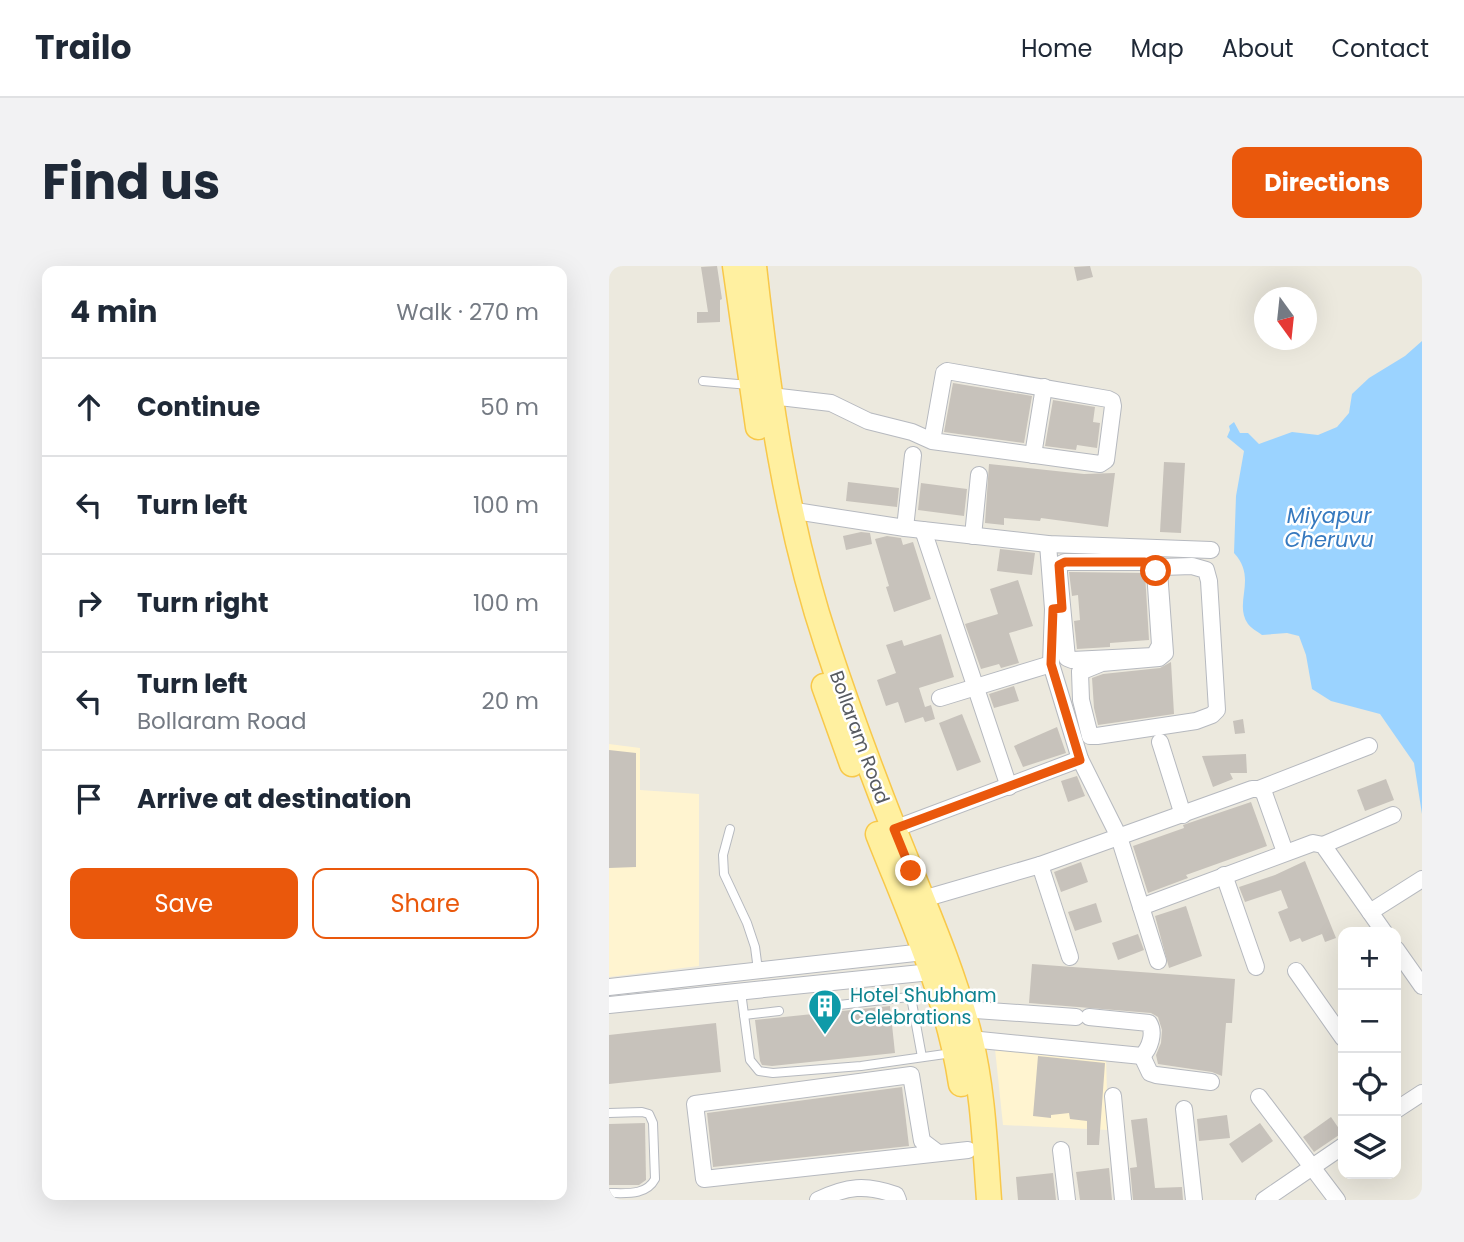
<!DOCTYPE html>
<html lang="en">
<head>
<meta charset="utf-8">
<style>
	:root { --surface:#fff; --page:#f2f2f3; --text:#1f2937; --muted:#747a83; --line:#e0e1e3; --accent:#ea580c }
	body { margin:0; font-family:Poppins,sans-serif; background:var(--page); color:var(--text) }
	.controls { position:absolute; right:21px; bottom:21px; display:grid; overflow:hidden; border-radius:14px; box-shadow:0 7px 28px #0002 }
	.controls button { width:63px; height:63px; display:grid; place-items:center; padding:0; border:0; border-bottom:2px solid var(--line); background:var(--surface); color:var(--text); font:35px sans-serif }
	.compass { position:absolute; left:645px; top:21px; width:63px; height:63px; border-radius:50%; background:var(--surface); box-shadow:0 7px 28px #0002; rotate:165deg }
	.stop { position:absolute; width:21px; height:21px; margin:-16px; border:5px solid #ea580c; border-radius:50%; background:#fff }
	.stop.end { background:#ea580c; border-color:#fff; box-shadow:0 2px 7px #0008 }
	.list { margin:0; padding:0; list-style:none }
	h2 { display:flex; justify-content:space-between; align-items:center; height:91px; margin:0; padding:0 28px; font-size:30px }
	h2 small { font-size:23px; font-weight:400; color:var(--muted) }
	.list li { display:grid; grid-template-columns:46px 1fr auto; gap:21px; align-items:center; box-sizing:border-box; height:98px; padding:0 28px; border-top:2px solid var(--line) }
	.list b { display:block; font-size:26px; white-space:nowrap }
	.list p { margin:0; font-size:23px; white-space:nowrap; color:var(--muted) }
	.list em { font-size:23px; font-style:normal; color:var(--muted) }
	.actions { display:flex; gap:14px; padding:21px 28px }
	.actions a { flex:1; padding:16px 0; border:2px solid var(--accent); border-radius:14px; text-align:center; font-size:24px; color:var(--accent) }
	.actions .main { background:var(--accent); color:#fff }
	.icon { flex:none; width:38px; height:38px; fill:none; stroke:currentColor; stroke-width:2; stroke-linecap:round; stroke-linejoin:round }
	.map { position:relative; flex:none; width:813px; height:934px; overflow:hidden; border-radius:14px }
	header { display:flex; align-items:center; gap:42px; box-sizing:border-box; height:98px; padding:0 35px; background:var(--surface); border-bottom:2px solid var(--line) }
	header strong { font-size:33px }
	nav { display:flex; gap:38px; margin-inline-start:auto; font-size:24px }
	.intro { display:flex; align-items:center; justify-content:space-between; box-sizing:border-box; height:168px; padding:0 42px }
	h1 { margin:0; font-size:49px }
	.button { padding:18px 32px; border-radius:14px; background:var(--accent); color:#fff; font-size:24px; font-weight:700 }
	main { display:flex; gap:42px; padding:0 42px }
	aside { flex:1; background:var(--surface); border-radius:14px; box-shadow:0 7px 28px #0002 }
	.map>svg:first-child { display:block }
	.commercial { fill:#fff4d0 }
	.water { fill:#9bd3ff }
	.building { fill:#c7c2bb }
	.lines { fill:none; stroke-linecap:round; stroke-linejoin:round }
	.service-casing { stroke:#b6b9bf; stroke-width:10 }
	.minor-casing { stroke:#b6b9bf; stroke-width:18 }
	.primary-casing { stroke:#f8c84a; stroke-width:27 }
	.service { stroke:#fff; stroke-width:8 }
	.minor { stroke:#fff; stroke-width:16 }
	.primary { stroke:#fff0a0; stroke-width:24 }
	.route { stroke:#ea580c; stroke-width:9 }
	.labels { text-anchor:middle; stroke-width:5; stroke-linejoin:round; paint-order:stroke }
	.street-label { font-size:19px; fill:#575b61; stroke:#fff }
	.culture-label { font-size:19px; fill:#0d838f; stroke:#fff; text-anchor:start }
	.water-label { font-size:21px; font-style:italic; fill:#3679bf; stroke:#fff }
</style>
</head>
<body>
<header>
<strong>Trailo</strong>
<nav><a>Home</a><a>Map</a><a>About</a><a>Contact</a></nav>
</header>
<div class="intro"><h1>Find us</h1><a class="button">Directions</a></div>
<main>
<aside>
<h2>4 min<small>Walk · 270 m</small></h2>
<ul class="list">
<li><svg class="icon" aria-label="ahead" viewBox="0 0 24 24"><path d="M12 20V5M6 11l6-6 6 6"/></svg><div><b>Continue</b></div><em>50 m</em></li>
<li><svg class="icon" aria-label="left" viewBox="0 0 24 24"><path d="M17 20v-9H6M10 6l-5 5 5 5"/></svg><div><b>Turn left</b></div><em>100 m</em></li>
<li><svg class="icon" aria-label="right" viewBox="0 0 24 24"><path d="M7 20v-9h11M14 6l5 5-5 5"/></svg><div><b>Turn right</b></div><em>100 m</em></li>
<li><svg class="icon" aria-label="left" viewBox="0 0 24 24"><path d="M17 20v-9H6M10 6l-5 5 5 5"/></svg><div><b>Turn left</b><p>Bollaram Road</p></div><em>20 m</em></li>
<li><svg class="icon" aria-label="arrive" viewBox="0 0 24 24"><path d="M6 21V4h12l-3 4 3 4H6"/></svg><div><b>Arrive at destination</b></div></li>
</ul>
<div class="actions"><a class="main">Save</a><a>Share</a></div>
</aside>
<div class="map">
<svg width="813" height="934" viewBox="0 0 813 934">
	<rect width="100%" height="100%" fill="#ece9de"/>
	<g class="commercial">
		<path d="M0,478l31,4v42l59,4v172l-90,11z"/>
		<path d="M386,783l111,9 2,72 -105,-5z"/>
	</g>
	<path class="water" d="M813,75v473l-8,-51 -34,-49 -49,-13 -19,-12 -6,-34 -7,-19 -12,-3 -25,2c-4,-3 -11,-7 -14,-11 -15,-22 10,-45 -14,-71l2,-57 8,-45 -17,-14 3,-7 -1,-4 5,-4 6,11h8l11,11 33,-12 26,3 19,-8 12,-14 3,-19 17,-16 36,-22z"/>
	<g class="building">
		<path d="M108,0l5,33 -2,1v22l-23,1v-11h11l-7,-45z"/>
		<path d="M481,0l3,11 -16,4 -3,-14z"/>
		<path d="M344,117l79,13 -8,47 -80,-11z"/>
		<path d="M444,134l42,7 -2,15 7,1 -3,25 -20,-3 -1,5 -31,-4z"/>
		<path d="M555,196l21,1 -4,70 -21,-1z"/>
		<path d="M380,198l95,10 31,-1 -7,54 -67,-9 -1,3 -36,-3v7l-19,-2z"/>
		<path d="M239,216l51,6 -2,19 -51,-6z"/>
		<path d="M312,217l46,6 -3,27 -46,-6z"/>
		<path d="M252,266l9,1 2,11 -26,6 -3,-14z"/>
		<path d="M278,270l14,2 2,7 10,-3 18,57 -37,13 -8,-25 3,-1 -14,-47z"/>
		<path d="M391,283l35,4 -3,22 -35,-4z"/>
		<path d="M460,306l76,1 4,67 -39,3v4l-33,2 -3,-28 6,-1 -2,-25 -6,1z"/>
		<path d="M409,314l15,46 -24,7 10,30 -18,5 -2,-4 -18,5 -16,-45 33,-10 -8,-25z"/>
		<path d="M332,368l13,43 -35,11 6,19 6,-2 4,14 -10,3 -2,-5 -18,6 -7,-21 -12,4 -9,-26 19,-7 -10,-28 16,-5 2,6z"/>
		<path d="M562,396l3,52 -76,11 -4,-17 -2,-30 11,-4 57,-6z"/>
		<path d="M405,420l5,15 -25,7 -5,-14z"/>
		<path d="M353,448l19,48 -24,9 -18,-48z"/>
		<path d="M634,453l2,14 -10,1 -2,-13z"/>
		<path d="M448,461l9,26 -43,14 -9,-21z"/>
		<path d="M0,484l27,3v114l-27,1z"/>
		<path d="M637,488l1,19h-17l3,6 -20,8 -11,-31z"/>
		<path d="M468,510l8,20 -17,6 -7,-21z"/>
		<path d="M777,513l8,21 -29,11 -8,-21z"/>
		<path d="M642,536l16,44 -81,29 2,3 -40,15 -15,-47 51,-18 -1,-3z"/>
		<path d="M696,595l31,77 -11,4 -3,-8 -20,8 -2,-4 -10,4 -12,-30 10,-4 -7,-18 -36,12 -6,-15 36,-12z"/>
		<path d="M472,596l7,20 -27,10 -7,-20z"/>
		<path d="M487,637l6,19 -27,9 -7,-19z"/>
		<path d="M577,640l16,50 -33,12 -14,-52z"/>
		<path d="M529,668l6,16 -26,10 -6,-17z"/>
		<path d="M423,698l203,15 -3,44h-6l-4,53 -10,-4 -54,-8 -2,-9 5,-12 1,-13 -4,-13 -7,-4 -122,-10z"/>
		<path d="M281,740l5,47 -123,13 -10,-1 -2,-4 -5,-41z"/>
		<path d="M107,757l5,49 -112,12v-49z"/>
		<path d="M429,790l67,7 -6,82h-12v-24l-17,-2 -1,-6 -18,2v3l-18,-2z"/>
		<path d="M293,821l7,59 -196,21 -6,-54z"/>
		<path d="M618,849l3,23 -31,3 -2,-22z"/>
		<path d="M722,851l11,16 -28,19 -11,-15z"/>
		<path d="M538,852l8,70 27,-1 1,13h-50l-3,-32 7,-1 -6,-47z"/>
		<path d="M36,857l1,57 -7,5h-30v-61z"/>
		<path d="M651,857l13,18 -31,22 -13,-19z"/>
		<path d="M500,902l3,32h-32l-4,-28z"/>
		<path d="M444,907l3,27h-38l-2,-23z"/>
	</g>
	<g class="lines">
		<g class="service-casing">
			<g id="service">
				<path d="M94,115l46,4"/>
				<path d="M121,563l-7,26 1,19 23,49 8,24 3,23"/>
				<path d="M211,717l1,24"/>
				<path d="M132,726l9,68 9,11 14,2 88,-7 91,-13"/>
				<path d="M302,731l11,60"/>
				<path d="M204,742l122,-14"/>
				<path d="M135,749l35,-4"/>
				<path d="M0,847l33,-1 7,2 4,9 2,56c-9,17 -29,14 -46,14"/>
			</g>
		</g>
		<g class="minor-casing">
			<g id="minor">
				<path d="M162,130l60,7 37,18 44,11 20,9 168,23 6,-4 7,-54 -1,-5 -4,-2 -161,-28 -3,2 -12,68"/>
				<path d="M424,189l11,-68"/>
				<path d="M180,244l116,18 143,16 163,6"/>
				<path d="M296,262l8,-73"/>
				<path d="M314,264l86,257"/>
				<path d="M364,270l6,-61"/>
				<path d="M439,278l5,65 -2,55 29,95 39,78 39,124"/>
				<path d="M456,296h80l8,2 2,7 5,74 -6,11 -82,4 -5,-2 -8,-85v-8z"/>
				<path d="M583,300l14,4 3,11 8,129 -5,5 -16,6 -99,15h-7l-9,-36 -1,-28 22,-9 57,-5 6,-5 -6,-82 3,-4z"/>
				<path d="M331,432l111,-34"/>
				<path d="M551,476l23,73"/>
				<path d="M650,523l5,4 21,59"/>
				<path d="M285,563l186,-70"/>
				<path d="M714,579l70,-30"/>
				<path d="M431,599l30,92"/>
				<path d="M615,609l32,92"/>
				<path d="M314,633l117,-34 212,-76h7l110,-43"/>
				<path d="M532,641l172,-64 10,2 61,87"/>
				<path d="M761,646l52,-33"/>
				<path d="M787,683l26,37"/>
				<path d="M687,705l47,67"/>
				<path d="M0,721l315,-35"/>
				<path d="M0,739l322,-33"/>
				<path d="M352,743l115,8"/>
				<path d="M480,751l60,6c6,10 1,25 -7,33"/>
				<path d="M361,773l172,17"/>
				<path d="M533,790l8,17 6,2 55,7"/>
				<path d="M504,830l10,104"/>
				<path d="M650,831l78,103"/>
				<path d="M575,843l10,91"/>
				<path d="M787,844l26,-17"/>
				<path d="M452,884l6,50"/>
				<path d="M329,887l-16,-12 -11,-66 -216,29 9,75 264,-29"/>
				<path d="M209,934c29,-14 48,-16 78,-5l2,5"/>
				<path d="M655,934l79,-54"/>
			</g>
		</g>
		<g class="primary-casing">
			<g id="primary">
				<path d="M126,0l23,161"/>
				<path d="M145,0c14,128 32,256 73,379 20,61 43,123 67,184 27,69 58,136 76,208 13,53 15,109 19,163"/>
				<path d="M215,420l28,78"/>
				<path d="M269,568c32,81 70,163 83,250"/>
			</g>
		</g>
		<use href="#service" class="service"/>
		<use href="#minor" class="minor"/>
		<use href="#primary" class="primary"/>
	</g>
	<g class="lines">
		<path class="route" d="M302,605l-17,-42 186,-69 -29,-96 2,-55 9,-1 -3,-43 6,-3h80l8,2 3,7"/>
	</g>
	<defs>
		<g id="building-pin" transform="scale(1.75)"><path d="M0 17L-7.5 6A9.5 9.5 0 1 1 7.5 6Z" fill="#0f9aa8" stroke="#fff"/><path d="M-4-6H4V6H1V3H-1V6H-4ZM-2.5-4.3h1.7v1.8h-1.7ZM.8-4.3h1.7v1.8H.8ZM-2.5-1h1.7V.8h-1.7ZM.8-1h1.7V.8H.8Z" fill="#fff"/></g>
	</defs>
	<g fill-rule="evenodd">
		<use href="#building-pin" x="216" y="740"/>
	</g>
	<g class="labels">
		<g class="street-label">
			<text transform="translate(251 471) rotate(70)" y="7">Bollaram Road</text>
		</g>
		<g class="culture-label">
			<text x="241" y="736">Hotel Shubham<tspan x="241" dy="22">Celebrations</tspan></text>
		</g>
		<g class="water-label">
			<text x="720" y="257">Miyapur<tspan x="720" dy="24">Cheruvu</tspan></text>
		</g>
	</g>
</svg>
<div class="controls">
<button>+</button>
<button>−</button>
<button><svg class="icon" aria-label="locate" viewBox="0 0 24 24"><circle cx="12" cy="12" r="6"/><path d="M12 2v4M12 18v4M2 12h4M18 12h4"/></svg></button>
<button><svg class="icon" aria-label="layers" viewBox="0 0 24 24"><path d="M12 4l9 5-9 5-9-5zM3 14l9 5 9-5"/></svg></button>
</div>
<svg class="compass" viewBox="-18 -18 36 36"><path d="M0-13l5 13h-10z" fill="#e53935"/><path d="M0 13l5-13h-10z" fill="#747a83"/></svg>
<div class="stop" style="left:547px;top:305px"></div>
<div class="stop end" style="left:302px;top:605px"></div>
</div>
</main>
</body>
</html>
